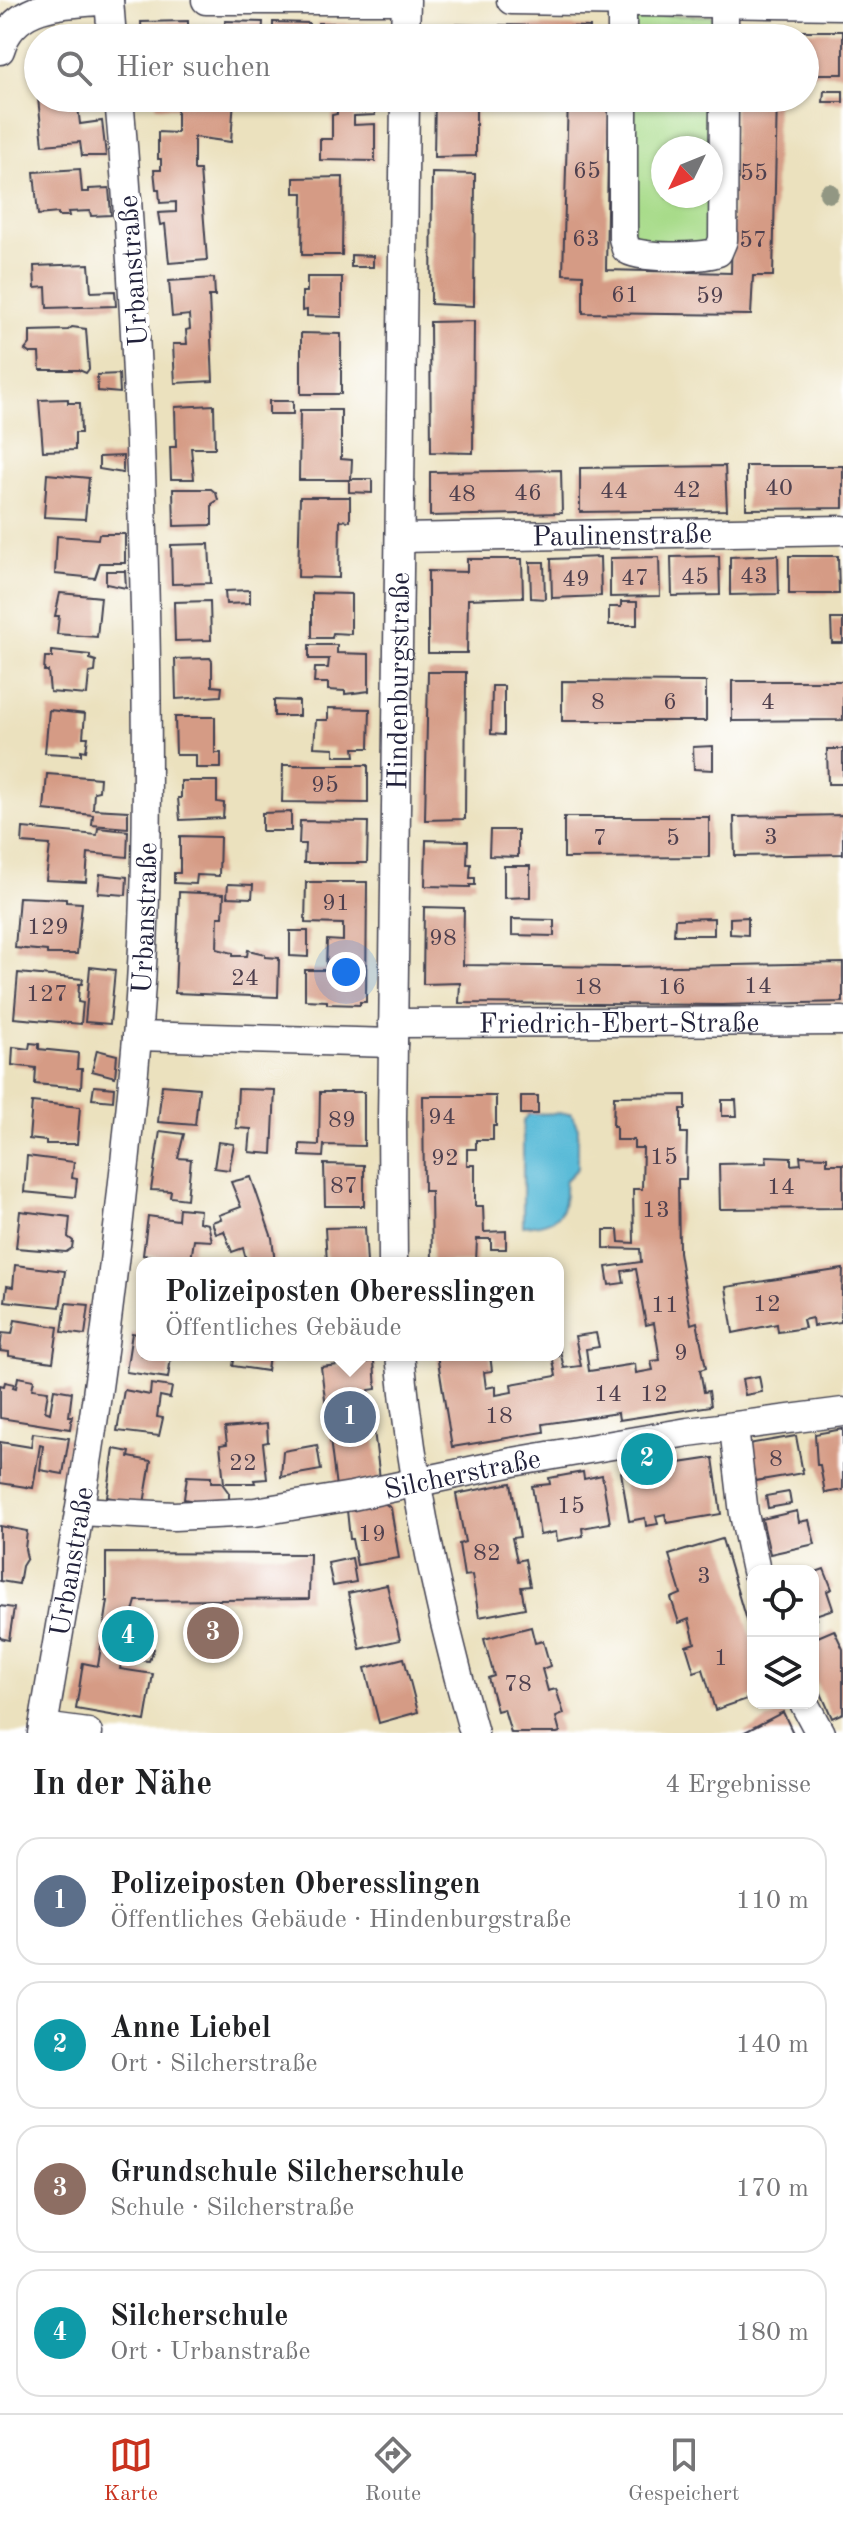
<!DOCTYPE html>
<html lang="de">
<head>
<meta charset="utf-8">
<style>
	:root { --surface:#fff; --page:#f6f6f6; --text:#202124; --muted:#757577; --line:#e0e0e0; --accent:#c8321e }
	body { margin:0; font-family:"Old Standard TT",serif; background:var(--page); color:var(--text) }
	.controls { position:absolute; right:24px; bottom:24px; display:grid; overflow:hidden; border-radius:16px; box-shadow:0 2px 6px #0004 }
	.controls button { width:72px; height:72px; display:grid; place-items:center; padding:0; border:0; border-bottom:2px solid var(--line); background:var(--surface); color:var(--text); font:40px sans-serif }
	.compass { position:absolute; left:651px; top:136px; width:72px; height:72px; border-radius:50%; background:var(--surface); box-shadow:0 2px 6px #0004; rotate:227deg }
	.you { position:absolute; left:346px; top:972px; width:28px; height:28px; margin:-20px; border:6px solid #fff; border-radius:50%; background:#1a73e8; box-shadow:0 0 0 12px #1a73e833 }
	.badge { display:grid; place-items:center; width:52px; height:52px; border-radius:50%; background:var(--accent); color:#fff; font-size:26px; font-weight:700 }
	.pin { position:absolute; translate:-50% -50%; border:4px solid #fff; box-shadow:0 2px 8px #0006 }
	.popup { position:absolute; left:136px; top:1257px; width:428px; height:104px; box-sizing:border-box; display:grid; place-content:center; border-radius:16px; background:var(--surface); filter:drop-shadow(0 2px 6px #0005); font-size:26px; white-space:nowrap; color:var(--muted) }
	.popup b { font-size:30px; color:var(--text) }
	.popup::after { content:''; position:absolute; left:50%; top:100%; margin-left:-16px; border:16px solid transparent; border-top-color:var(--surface) }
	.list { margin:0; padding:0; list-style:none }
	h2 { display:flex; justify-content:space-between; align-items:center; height:104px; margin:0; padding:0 32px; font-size:34px }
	h2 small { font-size:26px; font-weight:400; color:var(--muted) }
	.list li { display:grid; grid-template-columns:52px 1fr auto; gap:24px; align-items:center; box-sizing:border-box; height:128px; margin:0 16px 16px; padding:0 16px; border:2px solid var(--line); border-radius:24px }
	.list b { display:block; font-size:30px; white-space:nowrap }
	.list p { margin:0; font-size:26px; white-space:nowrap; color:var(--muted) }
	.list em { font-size:26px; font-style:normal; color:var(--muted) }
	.icon { flex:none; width:44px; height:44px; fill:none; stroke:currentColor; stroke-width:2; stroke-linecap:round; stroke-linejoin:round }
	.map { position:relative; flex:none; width:843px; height:1733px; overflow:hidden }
	.search { position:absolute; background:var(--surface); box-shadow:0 2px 6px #0004; left:24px; right:24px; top:24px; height:88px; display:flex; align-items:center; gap:20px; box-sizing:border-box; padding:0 28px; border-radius:44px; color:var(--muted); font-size:30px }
	.sheet { height:680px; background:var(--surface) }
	nav { display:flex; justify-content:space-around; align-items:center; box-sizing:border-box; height:112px; border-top:2px solid var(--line); background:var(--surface); font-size:22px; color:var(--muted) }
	nav a { display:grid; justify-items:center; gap:4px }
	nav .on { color:var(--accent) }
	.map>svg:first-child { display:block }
	.green { fill:#a8db8a; stroke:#657e62; stroke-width:2; fill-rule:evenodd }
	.water { fill:#5abbd8; stroke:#3e6e8a; stroke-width:2 }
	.building { fill:#d59b85 }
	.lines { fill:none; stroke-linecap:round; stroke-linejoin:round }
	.street-casing { stroke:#403f4f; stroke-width:31 }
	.street { stroke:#fff; stroke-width:28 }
	.tree { fill:#929783 }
	.labels { text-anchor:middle; stroke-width:8; stroke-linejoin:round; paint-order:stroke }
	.number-label { font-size:24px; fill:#4f404e }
	.street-label { font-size:28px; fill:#22223b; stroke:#fff }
</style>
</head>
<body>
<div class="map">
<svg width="843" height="1733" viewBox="0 0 843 1733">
	<rect width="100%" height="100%" fill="#fff"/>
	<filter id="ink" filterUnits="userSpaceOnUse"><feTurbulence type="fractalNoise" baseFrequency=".0125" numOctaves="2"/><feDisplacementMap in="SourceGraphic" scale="16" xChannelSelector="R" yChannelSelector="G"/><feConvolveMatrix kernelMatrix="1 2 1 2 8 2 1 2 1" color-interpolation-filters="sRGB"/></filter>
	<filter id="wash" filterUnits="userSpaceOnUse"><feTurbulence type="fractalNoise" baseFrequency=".006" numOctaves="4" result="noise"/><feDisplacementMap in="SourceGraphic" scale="32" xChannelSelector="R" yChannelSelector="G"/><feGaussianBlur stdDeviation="1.8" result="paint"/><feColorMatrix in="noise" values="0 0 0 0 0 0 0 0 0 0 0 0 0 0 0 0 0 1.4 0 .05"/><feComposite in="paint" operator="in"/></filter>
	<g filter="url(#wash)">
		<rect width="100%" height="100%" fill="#ebe1be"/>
		<g class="green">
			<path d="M635,15l78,1v22h-78z"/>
			<path d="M634,98h80v148l-81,-3zM663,148h48v48h-48z"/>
		</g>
		<path class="water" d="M571,1113l7,15v40l-13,13c2,35 -8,43 -42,45v-104l6,-8z"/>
		<g id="blocks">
			<g class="building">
				<path d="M188,21v17h-46l-1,-16z"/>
				<path d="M225,21l38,1 -1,16h-37z"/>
				<path d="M273,22l36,1v15h-36z"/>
				<path d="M318,23l56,1 3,3v11h-59z"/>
				<path d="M435,24l41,1v13h-41z"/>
				<path d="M500,25l90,2v11h-90z"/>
				<path d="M756,31h87v43h-38v-36h-49z"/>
				<path d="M824,91h19v11h-20z"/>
				<path d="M38,98h39l3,26 22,-3 4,35h-24l-2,-14 -37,3z"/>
				<path d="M156,98h78l-3,44 -37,-5v33h6l7,90 -38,3 -4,-39 -5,1 -2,-12 18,-1v-10l-16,1 -1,-14h-3l-2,-19h7v-11h-3v-27l19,1v-25l-21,-1z"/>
				<path d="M336,98h37l2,17 -21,1v9l21,-1v37l-55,-1v-21h12v-24l5,-1z"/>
				<path d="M435,98h41v58l-42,1z"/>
				<path d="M568,98h41l-3,172 125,3 4,-175h42l-4,178h-20l-2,39 -168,-2v-38l-20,-1z"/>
				<path d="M80,169l2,23h7v-3l20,-1 2,27 -20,1 -1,-5 -22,1 1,4h-11v-3l-20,2 -4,-43z"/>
				<path d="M432,173l43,1 -1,132 -43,-2z"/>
				<path d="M343,177l-1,78h-40l1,-62h-9v-15z"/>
				<path d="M351,255l22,1v11h-22z"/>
				<path d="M89,264l2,28 24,-1 1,15 -69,2 -1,-21 -11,1 -1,-22z"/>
				<path d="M307,277h35v40l-35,-1v-6l-5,1v-19h5z"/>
				<path d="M214,278l1,18h-6l4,85 -38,2 -2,-39h14l-1,-14 4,-1 -1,-14 -17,2 -3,-36z"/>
				<path d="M474,321l-1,132 -42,-1 -1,-130z"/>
				<path d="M72,327l14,2 3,40 -3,4 -7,-3h-39l-1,-17h-10l-4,-3 5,-6v-13l38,-1z"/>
				<path d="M301,333l40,1v60h-40z"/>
				<path d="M119,374l1,19 -22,-2 -1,-16z"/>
				<path d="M68,399v4h12l1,30h-6v17l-32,1 -4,-51z"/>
				<rect x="269" y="401" width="24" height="13"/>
				<path d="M214,405l1,43h-24l3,31h-23l-1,-32h6l-1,-40z"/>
				<path d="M300,410h41v49l11,1 -1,19h21v14l-23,-1v-12h-50z"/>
				<path d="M123,456v17l-24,-4v-12z"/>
				<path d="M725,466l2,44 -147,2v-44z"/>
				<path d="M746,466h97v42l-97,1z"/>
				<path d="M561,470l1,43 -132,3v-44z"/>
				<path d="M47,474l42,4 -4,41 -41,-2z"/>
				<path d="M173,489h38l5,4 2,7 -6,4v21l-38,1z"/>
				<path d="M300,497h50v24l-10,-1 -1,58 -41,-1z"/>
				<path d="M99,534h26v29h-25l-5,15 -40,-4 2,-38 41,3z"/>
				<path d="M209,544l2,39 -39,1 -1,-39z"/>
				<path d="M778,555l1,39 -49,1v-38z"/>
				<path d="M719,556l1,39 -48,1 -1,-39z"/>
				<path d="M789,556h49l1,38h-50z"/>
				<path d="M600,557l1,39 -49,2 -1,-39z"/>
				<path d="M659,557l1,39 -50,1v-39z"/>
				<path d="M467,559h55l1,38 -55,2 -1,54h-39v-82l39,1z"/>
				<path d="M530,562h14l1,37 -14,-1z"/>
				<path d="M106,571h19l1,17 -20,-4z"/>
				<path d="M250,590v13l-24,1 -1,-13z"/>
				<path d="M60,593l41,4 -4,40 -40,-3 2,-18h-4z"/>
				<path d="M312,593l39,1v40l-18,-1 -1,5h-20z"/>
				<path d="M210,601l1,39 -36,1 -1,-39z"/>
				<path d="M621,602h16v23h-28v-18h12z"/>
				<path d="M831,619h12v24h-11z"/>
				<path d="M309,645h28v8l32,1v37l-24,3v-3l-17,-1v-7h-14l1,-15h13l1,-9h-20z"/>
				<path d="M52,651l38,4v4l6,2 -1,11 -6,1 -2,22 -37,-3 -2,-21h-4l1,-14h7z"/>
				<path d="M210,658l2,3v25l10,1 -1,9 -45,3 -1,-40z"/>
				<path d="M428,672h38l-1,147 -40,1z"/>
				<path d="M562,681l144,1v39h-144z"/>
				<path d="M732,681h111v39l-111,1z"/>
				<path d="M492,686h12v49l-13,-1z"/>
				<path d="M274,700l25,1v15h-25z"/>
				<path d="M328,708l42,1 -1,39h-15l1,8h-21v-8l-20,-1 2,-27h12z"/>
				<path d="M49,710l36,4 -2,23h5l-2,14 -5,-1v5l-36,-2z"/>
				<path d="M175,717h40v36h6v15h-25v-13h-20z"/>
				<path d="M713,746v24l-19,-1 -1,-22z"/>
				<path d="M827,749h16v35h-15z"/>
				<path d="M283,765h85v38l-86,-1z"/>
				<path d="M47,774l53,4 -1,13 -5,1 -1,17 35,2v17l-36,-3 1,-10 -49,-5z"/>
				<path d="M181,781h36v21l7,1 -1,15 -43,2 -2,-22h3z"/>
				<path d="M291,812v19h-29v-18z"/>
				<path d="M843,815v39l-108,2 -1,-39z"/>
				<path d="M564,817h145v40l-145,1z"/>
				<path d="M300,821l68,1 -1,41h-63l1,-19h-6z"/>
				<path d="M23,828l74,7 1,-7 30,3 -1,26 -39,-4 -2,29 -40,-2 4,-35 -28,-2z"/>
				<path d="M490,830h28v27l-29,-1z"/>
				<path d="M180,836l40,1 -1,39 -22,-1 -1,9 -22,-1v-10h6z"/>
				<path d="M426,840l42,1 -1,23h4l-1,14h5v7h-5v2l-45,-1z"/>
				<path d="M504,866h26v31l-26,1z"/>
				<path d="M100,874l27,3 -1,18 -28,-2z"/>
				<path d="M306,882h61l-1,120h-6v3l-33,-1v-3l-22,-1v-30h21l1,-30 16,1v-17l-38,-1z"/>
				<path d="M228,884l25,1 -1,13 -25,-1z"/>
				<path d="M179,892l45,2 -1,23h-5l-1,32 16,4v3h14l1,-6 17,4v3l14,1 -1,39 -103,-4z"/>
				<path d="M19,897l47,2v3l16,1 -5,51h-30v-3l-32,-3z"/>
				<path d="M424,907l40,1 -1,57 160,2 220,-4v39l-121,3 -263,-2 1,-20 -37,1z"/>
				<path d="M748,917v18l-18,-1v-16z"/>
				<path d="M714,918v17h-40l1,-16z"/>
				<path d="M512,919l42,1v16l-42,-1z"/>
				<path d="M290,931h18v26l-18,-1z"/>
				<path d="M90,967l25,3 -5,54 -25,-2z"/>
				<path d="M18,973l65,6 -1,5h-3l-1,18 5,1 -2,21 -67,-6z"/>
				<path d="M30,1043l9,1v5l39,4 -1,16h5l-1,19 -46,-4 1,-16 -24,-3 1,-18 16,2z"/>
				<path d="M97,1050l20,5 -2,22 -23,-6z"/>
				<path d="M162,1085l37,3 -4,37 -37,-3z"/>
				<path d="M94,1086l20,2 -1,13 -21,-2z"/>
				<path d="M238,1089l37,1 -3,64 -23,-2 2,-23 -15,-1z"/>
				<path d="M320,1092h44v54l-40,-1 -1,12 -23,-1v-12l19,1z"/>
				<path d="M686,1095v14h-5v24h6l-1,46h-8l1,73 12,72 6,-2 9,46 -6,2 4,22 5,-1 2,15 -92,14 -1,-7 -75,11 1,8 -92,15 -15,-92h53l2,16 -8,1 2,16 10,-2v9l16,-3 -1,-8 45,-8 -4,-21h6v-13l6,26 17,-2 -6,-30 21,-3 3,14 -13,2 3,22 46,-7 1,9 17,-3 -2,-9 9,-1 -6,-37 -8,2 -10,-56 -14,2 2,12 -15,2 -3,-18 35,-5 -1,-13 -36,-1v-18h14l1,12 15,1 -1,-54h9l1,-41h-9v-8h-18v-14h-3l1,-30z"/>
				<path d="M423,1096h73v30h-3v14h-17v9h-9v16h8v41h8l1,26 22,-1v18h-15v-10h-14l-1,23 -44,1 -1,-72h-7z"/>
				<rect x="521" y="1096" width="17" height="18"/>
				<path d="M722,1100h14l1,16h-15z"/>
				<path d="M32,1102l48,5 -3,37h-31v-3l-17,-2z"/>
				<path d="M160,1131l24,3 -6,24 13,1 -4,40 -17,-2 1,-6 -20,-1z"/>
				<path d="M218,1142l16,2 -5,26 -15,-2z"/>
				<path d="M27,1156l47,6 -2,16 5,1 -2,18 -51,-5z"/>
				<path d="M766,1156l25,1v8l10,-1 -1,-8 27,1v7h16v44l-123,1 -1,-45 48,-1z"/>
				<path d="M324,1164l40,1v41h-39z"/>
				<path d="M251,1177l21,61 3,25h-28l-4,-15 -11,4 -8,-21 -8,3 -4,-12 9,-3 -2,-4 22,-8 -10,-25z"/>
				<path d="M179,1208l21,2 -1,12 9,2 4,17 -18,-1 -3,20 -48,-5 5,-39 30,4z"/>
				<path d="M20,1211l50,6 -2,20 5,4 -1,7 -6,4 -50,-4z"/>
				<path d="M365,1227l2,36h-40l-2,-35z"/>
				<path d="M15,1265l50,6 -5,36 -55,-6 2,-15 6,1z"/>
				<path d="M843,1269l-2,53 -28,4 -1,-8 -9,2 2,8 -27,4 -1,-8 -44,9 -7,-46z"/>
				<path d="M66,1303l23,2 -4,30 -23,-3z"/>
				<path d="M15,1320l43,7 -5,35 -44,-6v-4l-9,-1 2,-18 10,1z"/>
				<path d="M132,1333l10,2v20h27l2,2 -3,21 -42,-6z"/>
				<path d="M235,1355h34l-2,16 -34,-5z"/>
				<path d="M374,1361l2,28 -7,1 11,89 -44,8 -15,-120z"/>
				<path d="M759,1376l3,16 -17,3 -3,-16z"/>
				<path d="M18,1377l16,3 -2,9 16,2 -3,20 5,2 4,-24 18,3 -3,24h3l-2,13 -70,-11v-33l4,1 1,-4 9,2 -1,3 3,1z"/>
				<path d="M151,1384l21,3 -2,11 -10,-2 -3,21 6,1 -4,18 -42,-5 7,-41 26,5z"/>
				<path d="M267,1424l1,18 -5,1 4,36 -13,1 1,3h-31l-4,-38 7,-1 -2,-16z"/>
				<path d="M843,1429v61l-18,3 -5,-28h-3l-2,-31z"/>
				<path d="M33,1433l36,5 -6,36 -23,-4 3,-24 -3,-1 -7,43 -33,-5v-41l31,5z"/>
				<path d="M796,1436l7,37 -48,8 -7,-37z"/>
				<path d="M317,1445l4,25 -40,7 2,-26z"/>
				<path d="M114,1449l16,3 -1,5 22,4 -7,43 -37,-7z"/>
				<path d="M678,1457l1,6 34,-5 8,56 -54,9 -2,-9 -9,2 2,8 -12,2 -1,-8 -16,3 -8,-49 25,-4 -1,-6z"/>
				<path d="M583,1472l1,7 18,-4 8,48 -28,5 1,8 -26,5 -1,-9 -16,3 -8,-49 18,-2 -1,-6z"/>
				<path d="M187,1476l24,1v5h10l8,11v9l-20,2 -25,-5z"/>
				<path d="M511,1483l9,54 -8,1 5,23 8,-2 5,27 -9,1 4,21 -46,9 -7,-42 -8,1 -5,-32 6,-2 -9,-48z"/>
				<path d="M789,1492l2,12 -23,4 -2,-12z"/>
				<path d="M384,1503l7,5 8,50 -42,7 -5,-26h-2l-3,-29z"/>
				<path d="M797,1511l2,11 10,-2 6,24 -45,10 -8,-35z"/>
				<path d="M0,1526l27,5 -2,18 2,9 -5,8 -3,18 -19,-3z"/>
				<path d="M722,1539l31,105v53l-38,13 -12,-41 -9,3 -8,-26 9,-3 -6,-24 -10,4 -8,-25 10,-4 -12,-39z"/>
				<path d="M106,1553l204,1 -1,45 -173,2 -7,25 26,3 -5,16 4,4 -5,12 -27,-2 -2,10 33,5 -8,47 -69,-12 7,-46 15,3 10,-65h-2z"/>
				<path d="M352,1558l4,24 -23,4 -5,-23z"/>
				<path d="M824,1569l8,20 -5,2 6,18 -18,6 2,4 -4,1v-47z"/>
				<path d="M387,1585l13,55 -40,9 -12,-56z"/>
				<path d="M0,1606l14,2 -5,32 -9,-2z"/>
				<path d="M531,1627l4,16 8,-2 7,25 -8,3 6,22 8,-2 8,25 -8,3 4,15 -3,1h-46l-7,-24 -7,2 -9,-33 6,-2 -10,-37z"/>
				<path d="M834,1630l9,19v64l-11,5 -19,-43v-36z"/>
				<path d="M404,1658l14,54 -39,11 -14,-55z"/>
				<path d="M783,1712l10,21h-50z"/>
			</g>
		</g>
	</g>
	<g filter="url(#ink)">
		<use href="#blocks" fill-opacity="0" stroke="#403f4f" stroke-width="2"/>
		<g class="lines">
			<g class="street-casing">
				<g id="street">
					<path d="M109,0l3,38"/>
					<path d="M206,0h196"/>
					<path d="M511,0l332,5"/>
					<path d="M622,3v35"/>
					<path d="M724,4v34"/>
					<path d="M405,38l1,-38"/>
					<path d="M0,50c15,-50 66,-45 109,-50"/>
					<path d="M623,98v140l3,11c12,10 77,9 92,3l5,-12 1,-142"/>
					<path id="s1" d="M400,538l443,-8"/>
					<path id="s2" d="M393,1023l450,-2"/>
					<path d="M137,1036l256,7"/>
					<path id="s3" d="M393,1263l-1,-141 13,-1024"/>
					<path d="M400,1355c12,128 38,254 74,378"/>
					<path d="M734,1428l10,86 12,57"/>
					<path id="s4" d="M80,1511l94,5 81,-4 97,-16 161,-34 175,-30 155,-20"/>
					<path d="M804,1703l16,30"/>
					<path d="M43,1727l45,6"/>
					<path id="s5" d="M42,1733c12,-73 25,-147 37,-220 26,-157 44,-317 58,-475 12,-143 11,-286 8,-429 -4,-171 -11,-341 -26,-511"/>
				</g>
			</g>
			<use href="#street" class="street"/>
		</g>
		<circle class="tree" cx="829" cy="193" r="10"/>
	</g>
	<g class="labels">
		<g class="number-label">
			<text x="587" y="178">65</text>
			<text x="754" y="180">55</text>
			<text x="586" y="246">63</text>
			<text x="753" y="247">57</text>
			<text x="625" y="302">61</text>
			<text x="710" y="303">59</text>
			<text x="779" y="495">40</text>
			<text x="687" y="497">42</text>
			<text x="614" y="498">44</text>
			<text x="528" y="500">46</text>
			<text x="462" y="501">48</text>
			<text x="754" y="583">43</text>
			<text x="695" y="584">45</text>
			<text x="635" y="585">47</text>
			<text x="576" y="586">49</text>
			<text x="598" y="709">8</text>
			<text x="670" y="709">6</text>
			<text x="768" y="709">4</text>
			<text x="325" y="792">95</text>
			<text x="771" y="844">3</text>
			<text x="600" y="845">7</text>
			<text x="673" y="845">5</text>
			<text x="336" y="910">91</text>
			<text x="48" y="934">129</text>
			<text x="443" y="945">98</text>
			<text x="245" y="985">24</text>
			<text x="758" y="993">14</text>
			<text x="588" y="994">18</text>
			<text x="672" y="994">16</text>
			<text x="47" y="1001">127</text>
			<text x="442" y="1124">94</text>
			<text x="342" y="1127">89</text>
			<text x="664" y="1164">15</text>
			<text x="445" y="1165">92</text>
			<text x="344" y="1193">87</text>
			<text x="781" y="1194">14</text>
			<text x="656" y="1217">13</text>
			<text x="767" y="1311">12</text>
			<text x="665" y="1312">11</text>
			<text x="681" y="1360">9</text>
			<text x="608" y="1401">14</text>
			<text x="654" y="1401">12</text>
			<text x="499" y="1423">18</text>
			<text x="776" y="1466">8</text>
			<text x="243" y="1470">22</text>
			<text x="571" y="1513">15</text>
			<text x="372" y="1541">19</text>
			<text x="487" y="1560">82</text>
			<text x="704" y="1583">3</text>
			<text x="721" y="1665">1</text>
			<text x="518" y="1691">78</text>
		</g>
		<g class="street-label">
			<text transform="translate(132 271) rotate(-94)" y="10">Urbanstraße</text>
			<text dy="10" stroke="none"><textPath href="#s1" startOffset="222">Paulinenstraße</textPath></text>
			<text dy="10" stroke="none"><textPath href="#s3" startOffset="582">Hindenburgstraße</textPath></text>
			<text dy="10" stroke="none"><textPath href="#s5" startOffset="822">Urbanstraße</textPath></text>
			<text dy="10" stroke="none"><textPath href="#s2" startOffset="226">Friedrich-Ebert-Straße</textPath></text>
			<text dy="10" stroke="none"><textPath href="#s4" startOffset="386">Silcherstraße</textPath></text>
			<text dy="10" stroke="none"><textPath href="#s5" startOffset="174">Urbanstraße</textPath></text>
		</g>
	</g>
</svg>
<div class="controls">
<button><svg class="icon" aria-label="locate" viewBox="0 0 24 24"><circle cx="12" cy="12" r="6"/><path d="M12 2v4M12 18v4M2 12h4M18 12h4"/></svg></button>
<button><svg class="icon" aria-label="layers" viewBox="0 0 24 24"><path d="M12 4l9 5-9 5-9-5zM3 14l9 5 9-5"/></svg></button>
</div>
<svg class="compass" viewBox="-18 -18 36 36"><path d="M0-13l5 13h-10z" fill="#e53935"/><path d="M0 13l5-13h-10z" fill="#757577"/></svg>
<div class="you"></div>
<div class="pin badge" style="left:350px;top:1417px;background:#5c6f8a">1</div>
<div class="popup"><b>Polizeiposten Oberesslingen</b>Öffentliches Gebäude</div>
<div class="pin badge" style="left:647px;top:1459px;background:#0f9aa8">2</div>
<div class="pin badge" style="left:213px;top:1633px;background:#8d6e63">3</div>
<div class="pin badge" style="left:128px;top:1636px;background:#0f9aa8">4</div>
<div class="search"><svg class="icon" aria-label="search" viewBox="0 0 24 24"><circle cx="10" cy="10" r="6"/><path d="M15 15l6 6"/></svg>Hier suchen</div>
</div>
<section class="sheet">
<h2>In der Nähe<small>4 Ergebnisse</small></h2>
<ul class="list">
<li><span class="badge" style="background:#5c6f8a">1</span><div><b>Polizeiposten Oberesslingen</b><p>Öffentliches Gebäude · Hindenburgstraße</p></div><em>110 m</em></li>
<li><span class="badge" style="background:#0f9aa8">2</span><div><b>Anne Liebel</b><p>Ort · Silcherstraße</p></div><em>140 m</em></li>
<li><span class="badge" style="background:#8d6e63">3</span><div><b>Grundschule Silcherschule</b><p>Schule · Silcherstraße</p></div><em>170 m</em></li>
<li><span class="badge" style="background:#0f9aa8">4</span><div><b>Silcherschule</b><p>Ort · Urbanstraße</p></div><em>180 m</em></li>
</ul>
</section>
<nav>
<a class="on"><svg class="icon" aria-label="map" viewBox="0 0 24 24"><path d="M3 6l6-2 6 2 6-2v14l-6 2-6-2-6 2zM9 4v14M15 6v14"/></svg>Karte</a>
<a><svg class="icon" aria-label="directions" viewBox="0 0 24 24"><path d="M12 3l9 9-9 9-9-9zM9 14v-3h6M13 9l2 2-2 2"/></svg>Route</a>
<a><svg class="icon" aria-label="saved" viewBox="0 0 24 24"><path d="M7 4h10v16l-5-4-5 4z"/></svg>Gespeichert</a>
</nav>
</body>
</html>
